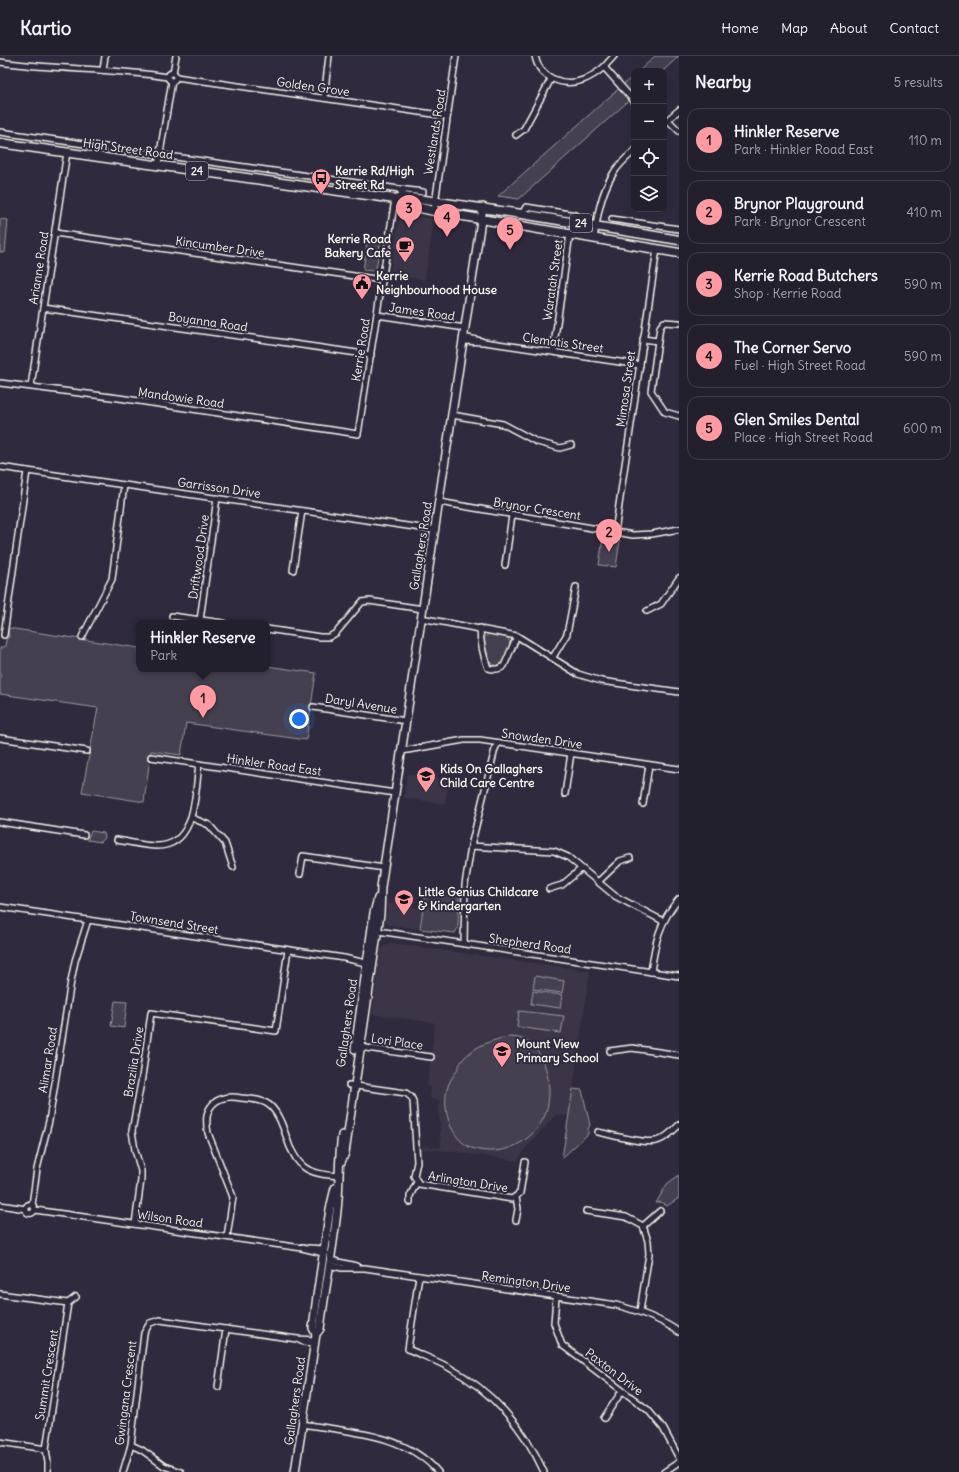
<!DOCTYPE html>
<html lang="en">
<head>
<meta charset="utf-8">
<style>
	:root { --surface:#23202e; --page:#2f2d3a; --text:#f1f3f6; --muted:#a3a3aa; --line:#403e4a; --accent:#ff9aa2 }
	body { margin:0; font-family:Delius,sans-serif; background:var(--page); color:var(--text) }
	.controls { position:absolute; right:12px; top:12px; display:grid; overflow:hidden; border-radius:8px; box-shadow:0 4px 16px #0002 }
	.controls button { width:36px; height:36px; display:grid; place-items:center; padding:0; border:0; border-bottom:1px solid var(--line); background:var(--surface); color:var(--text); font:20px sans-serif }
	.you { position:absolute; left:299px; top:663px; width:14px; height:14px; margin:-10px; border:3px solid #fff; border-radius:50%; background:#1a73e8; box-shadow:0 0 0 6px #1a73e833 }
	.badge { display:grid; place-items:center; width:26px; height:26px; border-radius:50%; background:var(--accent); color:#111; font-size:13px; font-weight:700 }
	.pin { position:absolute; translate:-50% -33px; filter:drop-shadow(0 1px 2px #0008) }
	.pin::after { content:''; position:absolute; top:21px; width:14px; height:12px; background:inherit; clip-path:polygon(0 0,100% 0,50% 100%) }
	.popup { position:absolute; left:136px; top:564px; width:134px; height:52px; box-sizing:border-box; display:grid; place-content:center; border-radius:8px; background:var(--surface); filter:drop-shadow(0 1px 3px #0005); font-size:13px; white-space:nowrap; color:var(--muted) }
	.popup b { font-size:15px; color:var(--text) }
	.popup::after { content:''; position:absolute; left:50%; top:100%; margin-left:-8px; border:8px solid transparent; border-top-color:var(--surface) }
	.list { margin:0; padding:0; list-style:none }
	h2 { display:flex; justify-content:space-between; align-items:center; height:52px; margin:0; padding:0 16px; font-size:17px }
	h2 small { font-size:13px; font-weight:400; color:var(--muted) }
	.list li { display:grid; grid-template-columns:26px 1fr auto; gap:12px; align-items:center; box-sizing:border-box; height:64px; margin:0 8px 8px; padding:0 8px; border:1px solid var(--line); border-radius:12px }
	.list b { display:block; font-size:15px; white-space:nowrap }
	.list p { margin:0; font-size:13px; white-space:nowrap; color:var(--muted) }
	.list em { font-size:13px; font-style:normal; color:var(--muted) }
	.icon { flex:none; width:22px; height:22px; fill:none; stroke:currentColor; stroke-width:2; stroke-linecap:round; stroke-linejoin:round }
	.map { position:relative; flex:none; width:679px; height:1416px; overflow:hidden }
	header { display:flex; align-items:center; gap:24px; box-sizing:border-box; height:56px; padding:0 20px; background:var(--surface); border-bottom:1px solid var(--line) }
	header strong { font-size:19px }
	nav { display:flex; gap:22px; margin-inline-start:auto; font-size:14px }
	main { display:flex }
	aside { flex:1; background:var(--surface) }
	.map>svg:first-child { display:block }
	.built { fill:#3b3647 }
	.green { fill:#454050; stroke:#9c989c }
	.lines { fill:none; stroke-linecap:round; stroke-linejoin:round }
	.minor-casing { stroke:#f4f1e8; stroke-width:8 }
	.tertiary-casing { stroke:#f4f1e8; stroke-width:10 }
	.primary-casing { stroke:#f4f1e8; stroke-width:11 }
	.minor { stroke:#2f2a3d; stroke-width:5 }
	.tertiary { stroke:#2f2a3d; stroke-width:7 }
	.primary { stroke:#2f2a3d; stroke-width:8 }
	.labels { text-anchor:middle; stroke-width:4; stroke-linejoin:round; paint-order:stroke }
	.shield { fill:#2f2a3d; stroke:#b9b5b5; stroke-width:1 }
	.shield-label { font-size:11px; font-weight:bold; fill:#f4f1e8 }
	.street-label { font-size:12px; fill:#f4f1e8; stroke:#2f2a3d }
	.poi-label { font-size:12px; font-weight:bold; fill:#f4f1e8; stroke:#2f2a3d; text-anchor:start }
</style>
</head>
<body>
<header>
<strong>Kartio</strong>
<nav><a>Home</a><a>Map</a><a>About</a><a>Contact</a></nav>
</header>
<main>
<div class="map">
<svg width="679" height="1416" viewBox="0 0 679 1416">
	<rect width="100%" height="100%" fill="#2f2a3d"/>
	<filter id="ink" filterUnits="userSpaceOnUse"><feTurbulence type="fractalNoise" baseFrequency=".025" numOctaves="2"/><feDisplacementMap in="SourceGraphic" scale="8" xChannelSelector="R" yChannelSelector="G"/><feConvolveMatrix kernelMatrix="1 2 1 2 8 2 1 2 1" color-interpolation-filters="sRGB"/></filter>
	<g filter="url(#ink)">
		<g class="built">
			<path d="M400,157l34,6 -9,61 -35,-6z"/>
			<path d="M407,718l42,6 -4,24 -41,-6z"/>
			<path d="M388,847l35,6 -3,20 -35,-5z"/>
			<path d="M391,887l199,28 -21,145 -13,-1 -31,34 -7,12 -68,-10 -24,-2 -4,3 1,-6 18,2 -2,-38 1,-10 -10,-1 1,-12 -4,-1 8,-63 -63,-9 9,-66z"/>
		</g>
		<g class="green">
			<path d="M655,0h24l-16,15h-24z"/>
			<path d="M634,19v21l-115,103 -21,-3z"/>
			<path d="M0,163l8,1 -3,33 -5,-1z"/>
			<path d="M368,181l13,2 -5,30 -2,2 -11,-1z"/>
			<path d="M603,481l17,3 -4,27 -17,-2z"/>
			<path d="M8,572l131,20v21h128v-3l49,7 -10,67 -120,-17 -5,32 -30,-4 -7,51 -62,-10 16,-84 -98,-14v-46l5,-2 1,-6 3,-3z"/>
			<path d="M490,577l17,4 3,5c0,7 -6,20 -13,24l-8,-4 -5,-24z"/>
			<path d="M91,775l13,2 1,5 -4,4 -14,-2z"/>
			<path d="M426,832l33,5 -1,35 -3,5 -35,-4z"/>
			<path d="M535,920l29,5 -2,12 -29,-4z"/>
			<path d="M533,935l29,4 -2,13 -29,-4z"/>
			<path d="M115,945l12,1 -3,26 -13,-2z"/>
			<path d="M519,955l45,5 -3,17 -44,-6z"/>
			<path d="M508,981c9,0 19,2 25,9 16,16 20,48 12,69 -12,28 -44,43 -73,33 -22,-8 -31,-41 -24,-62 2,-6 6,-11 9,-16 2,-5 5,-10 8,-13 12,-12 27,-17 43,-20z"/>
			<path d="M573,1033l9,1 8,35 -2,4v5l-26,24z"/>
			<path d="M679,1119v23l-12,8 -6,-4 -5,1 11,-19z"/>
		</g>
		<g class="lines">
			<g class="minor-casing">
				<g id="minor">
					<path d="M535,0c4,22 28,31 48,24 8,-3 15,-8 21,-13l30,34"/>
					<path d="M0,6c56,8 113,6 168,15"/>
					<path d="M604,11l10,-11"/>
					<path d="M103,14l2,-14"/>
					<path d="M173,17l3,-17"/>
					<circle cx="172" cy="21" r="4"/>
					<path d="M176,21l271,39"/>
					<path d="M324,42l5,-42"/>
					<path d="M668,64l11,11"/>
					<path d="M664,67l15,-13"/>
					<path d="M0,76l399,57 5,8"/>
					<path d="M516,79l8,-6 27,-50"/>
					<path d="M158,109l14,-84"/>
					<path d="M399,133l24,3"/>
					<path d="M434,155l22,-155"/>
					<path d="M522,158l4,-7 50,8 4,8"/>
					<path d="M612,163l67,10"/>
					<path d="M55,177l327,47"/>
					<path d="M594,183c3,-22 7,-46 19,-65 5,-9 13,-16 21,-23"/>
					<path d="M43,252l328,47"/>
					<path d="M377,259l88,13"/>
					<path d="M463,281l18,4"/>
					<path d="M643,283l15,2 2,-14 4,-5 15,1"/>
					<path d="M463,285l21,1 156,23"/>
					<path d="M658,285l-7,50 14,21 14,4"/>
					<path d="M553,295l17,-117"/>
					<path d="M0,327l119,15 239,36 37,-235"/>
					<path d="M31,330l36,-234"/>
					<path d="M452,359l51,9 34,18 23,6 11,-3"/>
					<path d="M0,411l435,63"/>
					<path d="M439,446l194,33 19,-1 27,-5"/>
					<path d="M615,476l42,-283"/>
					<path d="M505,509l7,-50"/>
					<path d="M293,514l9,-59"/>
					<path d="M647,555l14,-7 18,-26"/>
					<path d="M172,560l51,7"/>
					<path d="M421,562l96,18 61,38 23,7 78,11"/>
					<path d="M200,564l17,-122"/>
					<path d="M480,572c0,14 3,27 8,40 6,2 11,2 16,-2l13,-30"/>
					<path d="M267,573l53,8h9l7,-4 26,-31 7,-1 54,8"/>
					<path d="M4,579l23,-164"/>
					<path d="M82,581l30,-58 12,-94"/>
					<path d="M553,601l14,-23 9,-47"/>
					<path d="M313,651l93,14"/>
					<path d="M0,682l87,13"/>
					<path d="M402,695l62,-11h16l199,29"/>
					<path d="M151,701l244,36"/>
					<path d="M565,738l6,-41"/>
					<path d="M643,748l6,-39"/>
					<path d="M192,762l17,7 16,18 8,24"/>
					<path d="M0,766l84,13"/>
					<path d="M117,784c13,2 27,6 40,6 40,0 38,-54 42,-82"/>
					<path d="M471,790l83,5 14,6 47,39 48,25"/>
					<path d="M300,818l3,-18 81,12"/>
					<path d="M598,826l22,-21 10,-3"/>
					<path d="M549,833l13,-4 19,-16"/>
					<path d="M0,851l344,51 22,5"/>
					<path d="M378,875l301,45"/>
					<path d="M464,888l1,-59 6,-39 24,-97 3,-6"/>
					<path d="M651,916c4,-29 8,-50 28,-73"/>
					<path d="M359,991l72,10"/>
					<path d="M610,995l22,-3 47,7"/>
					<path d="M349,1029l57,8 5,4 2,4 4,61 -3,14 5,8 93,15 8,-6 5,-31"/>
					<path d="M598,1076c14,3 45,12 58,9 9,-2 17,-10 23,-16"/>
					<path d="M516,1141l2,12 -2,11"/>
					<path d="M410,1146v-6l7,-14"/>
					<circle cx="30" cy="1153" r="4.5"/>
					<path d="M0,1149l26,4"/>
					<path d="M32,1149l5,-36 12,-48 22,-140 4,-20 13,-41"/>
					<path d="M35,1154l267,38 21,5"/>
					<path d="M586,1155l40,6 17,9 5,15 1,13 -9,57"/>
					<path d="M135,1168l6,-44v-9l-6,-21 -3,-19 10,-54 9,-64 125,18 12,-81"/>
					<path d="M643,1170l17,-15"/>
					<path d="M227,1181l6,-40 -25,-64c-2,-10 -3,-21 5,-29 8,-8 18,-8 28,-6 8,1 17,1 25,5 13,6 19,31 24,44 4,8 7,15 14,20 9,7 24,8 35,9"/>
					<path d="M309,1192l15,1"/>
					<path d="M330,1204l26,6"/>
					<path d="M329,1209l13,3h23l251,37c23,6 43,13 63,27"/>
					<path d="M419,1220l-11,73c13,6 27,11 40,18 43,23 76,60 96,105"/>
					<path d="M0,1238l68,9 -22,146 2,14v9"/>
					<path d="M556,1241l-2,26 8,22 86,65 15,18 16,30"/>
					<path d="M68,1247l8,-6"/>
					<path d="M297,1283l6,3 11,1"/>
					<path d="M218,1331l8,-58"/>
					<path d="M604,1362l18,-27"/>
					<path d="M302,1368c47,8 103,9 136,48"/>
					<path d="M0,1386l46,7"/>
					<path d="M131,1389l11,5 22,16 17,6"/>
					<path d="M123,1416l8,-27 13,-112 6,-10 10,-3 137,19 18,1"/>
					<path d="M664,1416l15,-10"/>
				</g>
			</g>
			<g class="tertiary-casing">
				<g id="tertiary">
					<path d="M355,993l19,-136 4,-15"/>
					<path d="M341,1106l4,-9 35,-239 1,-27 102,-680"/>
					<path d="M316,1278l-3,-6 4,-32 13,-87 5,-21"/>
					<path d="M295,1416l21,-138 4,-5c5,-40 13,-79 17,-118 3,-26 1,-51 5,-76"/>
				</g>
			</g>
			<g class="primary-casing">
				<g id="primary">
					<path d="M0,87l395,56 9,-2 118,17 157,26"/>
					<path d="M395,143l3,4 36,8 245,42"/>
				</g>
			</g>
			<use href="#minor" class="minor"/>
			<use href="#tertiary" class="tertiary"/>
			<use href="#primary" class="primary"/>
		</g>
	</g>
	<defs>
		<g id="bus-pin" transform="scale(1)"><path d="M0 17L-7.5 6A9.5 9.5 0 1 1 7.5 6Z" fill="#ff9aa2" stroke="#2f2a3d"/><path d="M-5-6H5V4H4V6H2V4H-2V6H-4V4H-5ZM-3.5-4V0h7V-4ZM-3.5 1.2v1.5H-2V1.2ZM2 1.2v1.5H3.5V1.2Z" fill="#111"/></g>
		<g id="cafe-pin" transform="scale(1)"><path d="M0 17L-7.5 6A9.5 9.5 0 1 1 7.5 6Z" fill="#ff9aa2" stroke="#2f2a3d"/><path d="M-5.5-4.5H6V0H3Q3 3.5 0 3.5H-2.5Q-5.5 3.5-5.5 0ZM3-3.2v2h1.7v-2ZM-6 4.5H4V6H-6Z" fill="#111"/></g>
		<g id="civic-pin" transform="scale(1)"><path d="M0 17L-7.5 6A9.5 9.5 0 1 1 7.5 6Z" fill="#ff9aa2" stroke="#2f2a3d"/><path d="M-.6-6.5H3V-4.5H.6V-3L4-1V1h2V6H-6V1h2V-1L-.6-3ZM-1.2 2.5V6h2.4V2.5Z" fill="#111"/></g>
		<g id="school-pin" transform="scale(1)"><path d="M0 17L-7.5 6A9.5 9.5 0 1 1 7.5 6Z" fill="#ff9aa2" stroke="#2f2a3d"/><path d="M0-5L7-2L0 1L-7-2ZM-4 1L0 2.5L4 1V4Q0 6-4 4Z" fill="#111"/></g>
	</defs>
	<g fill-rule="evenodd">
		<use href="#bus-pin" x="321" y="122"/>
		<use href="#cafe-pin" x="405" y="190"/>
		<use href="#civic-pin" x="362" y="227"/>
		<use href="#school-pin" x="426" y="720"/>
		<use href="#school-pin" x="404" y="843"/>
		<use href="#school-pin" x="502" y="995"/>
	</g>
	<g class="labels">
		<g class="shield">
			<rect x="186" y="106" width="22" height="18" rx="3"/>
			<rect x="570" y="158" width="22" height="18" rx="3"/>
		</g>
		<g class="shield-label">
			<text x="197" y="119">24</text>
			<text x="581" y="171">24</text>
		</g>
		<g class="street-label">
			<text transform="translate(313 31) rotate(8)" y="4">Golden Grove</text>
			<text transform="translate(435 76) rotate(-81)" y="4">Westlands Road</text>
			<text transform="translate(128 93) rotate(8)" y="4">High Street Road</text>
			<text transform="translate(220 191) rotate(8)" y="4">Kincumber Drive</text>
			<text transform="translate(39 212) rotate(-81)" y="4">Arianne Road</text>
			<text transform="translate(553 224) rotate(-82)" y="4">Waratah Street</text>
			<text transform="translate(422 256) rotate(8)" y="4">James Road</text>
			<text transform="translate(208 266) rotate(8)" y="4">Boyanna Road</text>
			<text transform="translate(563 287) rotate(8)" y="4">Clematis Street</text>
			<text transform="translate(361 294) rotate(-81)" y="4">Kerrie Road</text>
			<text transform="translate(626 333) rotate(-82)" y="4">Mimosa Street</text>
			<text transform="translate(181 342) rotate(8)" y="4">Mandowie Road</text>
			<text transform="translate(219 432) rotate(8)" y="4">Garrisson Drive</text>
			<text transform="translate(537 453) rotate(9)" y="4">Brynor Crescent</text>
			<text transform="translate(421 490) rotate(-81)" y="4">Gallaghers Road</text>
			<text transform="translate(199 501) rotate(-82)" y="4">Driftwood Drive</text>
			<text transform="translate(361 648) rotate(9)" y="4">Daryl Avenue</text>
			<text transform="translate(542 683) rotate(8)" y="4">Snowden Drive</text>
			<text transform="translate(274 709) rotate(8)" y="4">Hinkler Road East</text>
			<text transform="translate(174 867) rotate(9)" y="4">Townsend Street</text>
			<text transform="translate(530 888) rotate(8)" y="4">Shepherd Road</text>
			<text transform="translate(347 967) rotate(-82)" y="4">Gallaghers Road</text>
			<text transform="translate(397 986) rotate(8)" y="4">Lori Place</text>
			<text transform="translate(48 1004) rotate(-81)" y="4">Alimar Road</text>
			<text transform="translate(134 1006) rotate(-81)" y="4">Brazilia Drive</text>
			<text transform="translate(468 1126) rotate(9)" y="4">Arlington Drive</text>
			<text transform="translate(170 1163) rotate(8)" y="4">Wilson Road</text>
			<text transform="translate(526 1226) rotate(8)" y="4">Remington Drive</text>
			<text transform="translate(614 1316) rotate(37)" y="4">Paxton Drive</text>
			<text transform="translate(47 1319) rotate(-81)" y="4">Summit Crescent</text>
			<text transform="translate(126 1337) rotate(-83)" y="4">Gwingana Crescent</text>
			<text transform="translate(295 1345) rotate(-82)" y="4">Gallaghers Road</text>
		</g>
		<g class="poi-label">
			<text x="335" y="119">Kerrie Rd/High<tspan x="335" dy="14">Street Rd</tspan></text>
			<text x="391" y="187" text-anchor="end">Kerrie Road<tspan x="391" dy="14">Bakery Cafe</tspan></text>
			<text x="376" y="224">Kerrie<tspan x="376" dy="14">Neighbourhood House</tspan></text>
			<text x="440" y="717">Kids On Gallaghers<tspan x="440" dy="14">Child Care Centre</tspan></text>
			<text x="418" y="840">Little Genius Childcare<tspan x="418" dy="14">&amp; Kindergarten</tspan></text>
			<text x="516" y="992">Mount View<tspan x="516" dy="14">Primary School</tspan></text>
		</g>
	</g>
</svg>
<div class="controls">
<button>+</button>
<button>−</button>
<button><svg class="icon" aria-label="locate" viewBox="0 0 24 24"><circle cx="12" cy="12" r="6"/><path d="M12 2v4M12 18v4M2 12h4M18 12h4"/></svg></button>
<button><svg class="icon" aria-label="layers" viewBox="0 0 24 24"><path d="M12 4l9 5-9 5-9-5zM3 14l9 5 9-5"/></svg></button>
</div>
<div class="you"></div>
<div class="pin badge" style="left:203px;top:662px">1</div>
<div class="popup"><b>Hinkler Reserve</b>Park</div>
<div class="pin badge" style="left:609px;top:496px">2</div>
<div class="pin badge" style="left:409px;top:172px">3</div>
<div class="pin badge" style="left:447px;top:181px">4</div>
<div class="pin badge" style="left:510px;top:194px">5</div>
</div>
<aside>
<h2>Nearby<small>5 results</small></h2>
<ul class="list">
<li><span class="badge">1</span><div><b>Hinkler Reserve</b><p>Park · Hinkler Road East</p></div><em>110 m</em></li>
<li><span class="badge">2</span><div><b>Brynor Playground</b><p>Park · Brynor Crescent</p></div><em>410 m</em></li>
<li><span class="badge">3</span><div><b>Kerrie Road Butchers</b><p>Shop · Kerrie Road</p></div><em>590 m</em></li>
<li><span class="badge">4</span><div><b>The Corner Servo</b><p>Fuel · High Street Road</p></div><em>590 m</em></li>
<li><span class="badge">5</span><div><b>Glen Smiles Dental</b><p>Place · High Street Road</p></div><em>600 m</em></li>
</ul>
</aside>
</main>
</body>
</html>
